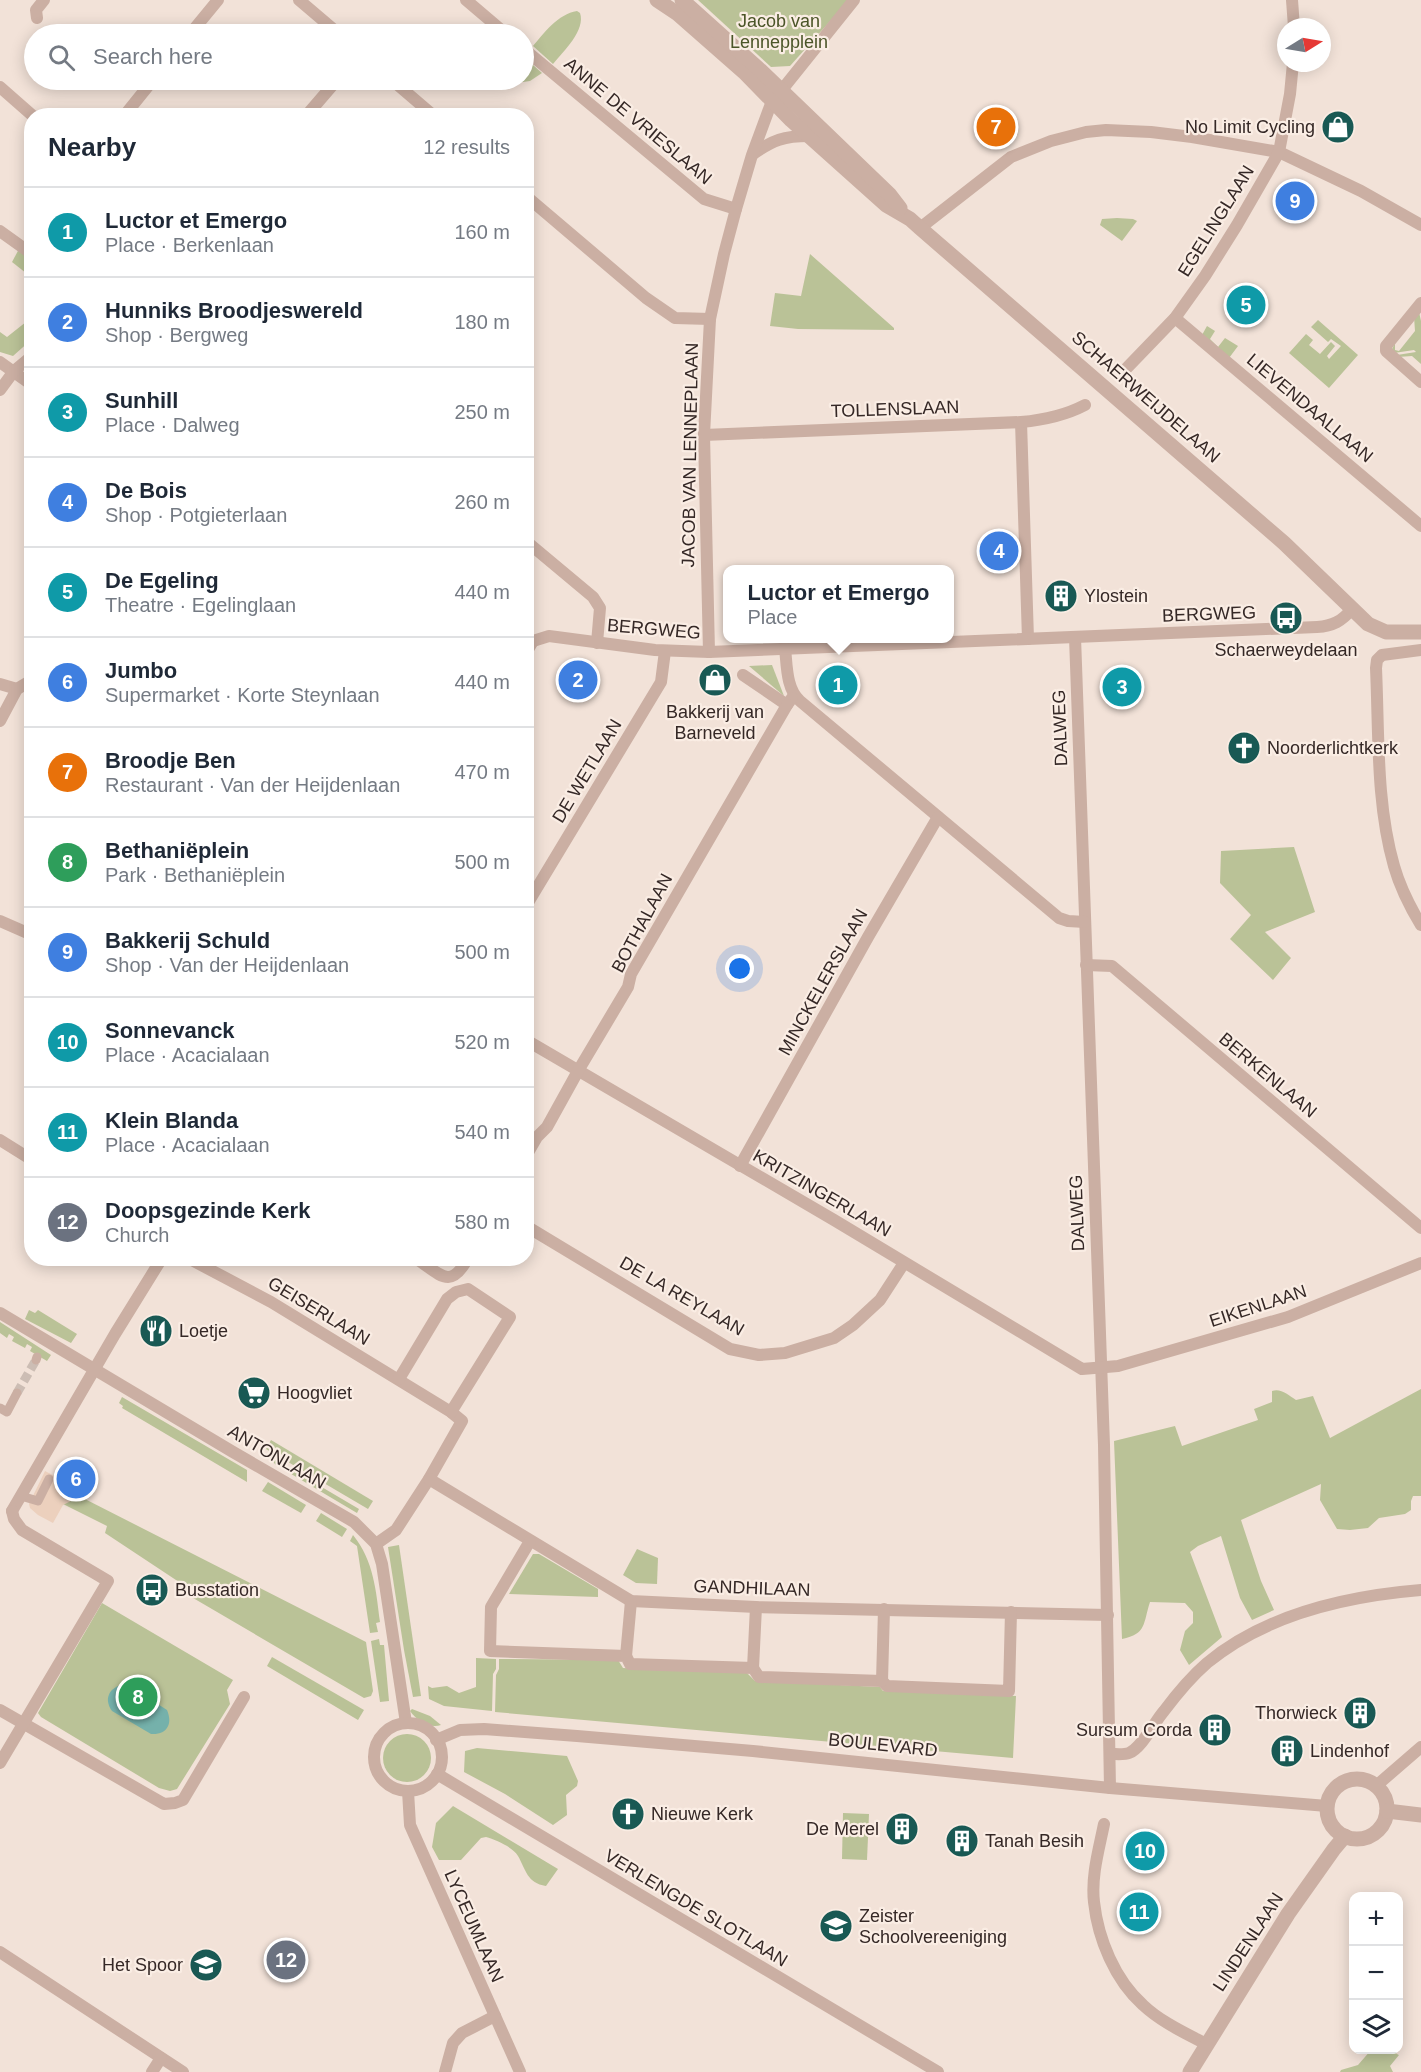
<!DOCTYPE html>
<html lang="en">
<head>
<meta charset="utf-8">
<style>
	:root { --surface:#fff; --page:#f6f6f7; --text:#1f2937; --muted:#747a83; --line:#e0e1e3; --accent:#b45309 }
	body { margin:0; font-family:Arial,sans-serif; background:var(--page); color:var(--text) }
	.controls { position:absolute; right:18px; bottom:18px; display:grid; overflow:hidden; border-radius:12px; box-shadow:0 3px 15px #0003 }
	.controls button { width:54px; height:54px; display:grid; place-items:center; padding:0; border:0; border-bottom:2px solid var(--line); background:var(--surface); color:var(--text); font:30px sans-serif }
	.compass { position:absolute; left:1277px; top:18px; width:54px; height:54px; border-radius:50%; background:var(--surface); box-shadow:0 3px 15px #0003; rotate:79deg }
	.you { position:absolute; left:740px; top:969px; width:21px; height:21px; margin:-15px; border:4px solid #fff; border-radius:50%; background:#1a73e8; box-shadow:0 0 0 9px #1a73e833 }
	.badge { display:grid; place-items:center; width:39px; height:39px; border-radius:50%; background:var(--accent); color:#fff; font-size:20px; font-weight:700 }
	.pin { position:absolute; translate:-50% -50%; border:3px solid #fff; box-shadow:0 2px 6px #0006 }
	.popup { position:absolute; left:723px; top:565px; width:231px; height:78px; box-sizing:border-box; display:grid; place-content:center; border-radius:12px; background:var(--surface); filter:drop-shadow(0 2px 4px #0005); font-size:20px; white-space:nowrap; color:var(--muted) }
	.popup b { font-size:22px; color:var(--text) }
	.popup::after { content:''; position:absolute; left:50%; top:100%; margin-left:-12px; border:12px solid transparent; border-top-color:var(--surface) }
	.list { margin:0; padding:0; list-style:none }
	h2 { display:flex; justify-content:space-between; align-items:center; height:78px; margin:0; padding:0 24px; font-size:26px }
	h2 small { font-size:20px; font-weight:400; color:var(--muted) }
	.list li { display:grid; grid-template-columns:39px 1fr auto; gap:18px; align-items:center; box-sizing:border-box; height:90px; padding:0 24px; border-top:2px solid var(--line) }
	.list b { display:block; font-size:22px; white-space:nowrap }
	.list p { margin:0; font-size:20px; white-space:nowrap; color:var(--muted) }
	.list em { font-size:20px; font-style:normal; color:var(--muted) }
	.icon { flex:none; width:33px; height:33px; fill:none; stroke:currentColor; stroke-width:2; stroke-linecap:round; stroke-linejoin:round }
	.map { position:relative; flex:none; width:1421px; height:2072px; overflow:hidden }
	.search { position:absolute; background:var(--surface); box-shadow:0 3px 15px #0003; left:24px; top:24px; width:510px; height:66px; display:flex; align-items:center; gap:15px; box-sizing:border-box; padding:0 21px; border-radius:33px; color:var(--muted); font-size:22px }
	.panel { position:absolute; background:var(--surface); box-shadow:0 3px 15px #0003; left:24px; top:108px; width:510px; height:1158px; border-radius:24px }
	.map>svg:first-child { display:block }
	.green { fill:#bac297 }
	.plaza { fill:#ecd0bd }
	.water { fill:#75b1ab }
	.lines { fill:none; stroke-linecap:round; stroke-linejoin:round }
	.pedestrian-tunnel { stroke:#ccbdb4; stroke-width:9; stroke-dasharray:9 4.5; stroke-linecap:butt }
	.pedestrian { stroke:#cbafa3; stroke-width:9 }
	.minor { stroke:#cbafa3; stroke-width:12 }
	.tertiary { stroke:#cbafa3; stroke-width:15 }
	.labels { text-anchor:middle; stroke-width:4.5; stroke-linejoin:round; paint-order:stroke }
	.park-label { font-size:18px; fill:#4b5528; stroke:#faede4 }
	.street-label { font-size:18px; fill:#352826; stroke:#faede4 }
	.poi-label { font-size:18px; fill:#352826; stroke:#faede4; text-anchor:start }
</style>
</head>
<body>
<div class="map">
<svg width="1421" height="2072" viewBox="0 0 1421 2072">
	<rect width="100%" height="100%" fill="#f2e2d8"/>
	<g class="green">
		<path d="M698,0h151l-59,66 -19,1z"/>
		<path d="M577,11l3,2c6,17 -17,39 -27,51l-20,-18c11,-13 25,-32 44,-35z"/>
		<path d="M525,58l17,15 -12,8 -7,1 -3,-2h4z"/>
		<path d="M1117,218l16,1 4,2 -15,20 -22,-16 2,-6z"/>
		<path d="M19,249l12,10v18l-19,-15z"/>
		<path d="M810,254l84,74v2l-96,-1 -28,-3 5,-33 26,3z"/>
		<path d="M1419,312l2,9v43l-9,-8 -14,1 -1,-2 19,-3 -2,-2 -20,3 -2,-4 3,-6v7l4,1 16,-20 -1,-14z"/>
		<path d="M31,318v22l-18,16 -13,-4v-20l7,5z"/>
		<path d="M1318,320l40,35 -29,33 -40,-35 17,-19 7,6 -4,5 11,9 11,-12 4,4 -8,10 2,3 12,-13 -10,-7 -3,3 -17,-15z"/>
		<path d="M1207,326l8,5 -5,8 8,8 7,-9 13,8 -9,12 -27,-23z"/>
		<path d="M772,665l12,31 -35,-30z"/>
		<path d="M1294,847l21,65 -50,20 26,26 -18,22 -43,-41 21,-24 -31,-32 1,-32z"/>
		<path d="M29,1310l6,3 3,-3 39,24 -6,9 -46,-24z"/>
		<path d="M0,1322l51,33 -4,6 -17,-10 2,-4 -5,-3 -2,4 -13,-7 2,-4 -5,-3 -2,4 -7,-5z"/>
		<path d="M1421,1389v107h-8l-2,5v9l-6,4 -26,4 -11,10 -18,2 -13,-1 -17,-29 1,-16 -80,36 20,61 13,29 -22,10 -12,-22 -19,-62 -23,10 -8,6 32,85 -33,28 -9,-15 5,-19 8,-8v-11l-8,-9 -35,-1c-7,21 -3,32 -28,37l-8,-198 61,-15 7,20 76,-26 -4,-11 18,-7v-11c9,-3 16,4 24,9l17,-4 17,42z"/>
		<path d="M122,1397l125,73v12l-125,-74 1,-2 -4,-3z"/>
		<path d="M271,1440l102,61 -5,8 -102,-60z"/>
		<path d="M264,1453l95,56 -2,4 -81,-48z"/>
		<path d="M268,1482l38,23 -5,8 -39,-22z"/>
		<path d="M79,1496l287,146 7,49 -2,5 -7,2 -188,-110 3,-6 -74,-49 2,-7 -44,-22z"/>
		<path d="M321,1513l26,16 -5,8 -26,-16z"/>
		<path d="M353,1535c21,26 23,56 27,87l-4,1 2,9 -8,1 -13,-87 -7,-5z"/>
		<path d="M399,1545l22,151 -8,1 -9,-47 -16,-103z"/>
		<path d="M637,1549l21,9 -1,26 -21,-1 -13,-8z"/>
		<path d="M533,1554h6l59,35v8l-89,-3z"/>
		<path d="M102,1603l131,77 -6,10 3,14 -53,85 -7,2 -11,-3 -118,-71 -3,-4z"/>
		<path d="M379,1639l1,6h4l5,56 -9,1 -9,-61z"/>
		<path d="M272,1657l92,53 -6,10 -91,-54z"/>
		<path d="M476,1658l20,1v10l-3,5 -1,37 -48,-5 -15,-7 -1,-13 4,2 15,-2 12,7 17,-6z"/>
		<path d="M499,1659l119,1 5,8 124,5 8,8 125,6 3,4 133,5 -3,62 -518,-46 1,-37 3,-6z"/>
		<path d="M412,1709l18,7 11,9c-11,4 -24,-4 -31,-14z"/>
		<circle cx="407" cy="1758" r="24"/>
		<path d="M477,1748l90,8 11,25 -1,5 -11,9 1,20 -14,10 -48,-31 -41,-22 1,-21z"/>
		<path d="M453,1806l105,63 -12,17c-19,-3 -20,-16 -28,-30 -5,-9 -22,-16 -32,-19l-5,1 -20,22h-22l-7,-13 4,-24z"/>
		<path d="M843,1813l26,1 -2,46 -25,-1z"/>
		<path d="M1371,2050h18l10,5 -9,11 3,6h-53l1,-2 17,-5z"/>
	</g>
	<path class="plaza" d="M45,1471l39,20 -3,5 -18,9 -10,18 -15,-8 -8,-7 -1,-4z"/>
	<path class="water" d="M121,1685h7l39,25c6,14 0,25 -16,24l-39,-23c-8,-11 -4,-22 9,-26z"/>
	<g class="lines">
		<path class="pedestrian-tunnel" d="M17,1393l19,-33"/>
		<g class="pedestrian">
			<path d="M36,1360l1,-3"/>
			<path d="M0,1408l7,4 10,-19"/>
			<path d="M21,1496l17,5 11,-22"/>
		</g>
		<g class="minor">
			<path d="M299,0l40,34"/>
			<path d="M466,0l40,34"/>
			<path d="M1292,0l2,27"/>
			<path d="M37,18l-1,-8 8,-10"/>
			<path d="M190,34l28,-34"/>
			<path d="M524,49l180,150 32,10"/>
			<path d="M392,80l42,36"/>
			<path d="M0,87l33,29"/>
			<path d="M781,91l73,-91"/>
			<path d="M124,116l29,-36"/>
			<path d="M306,116l31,-36"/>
			<path d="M753,154c20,-14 31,-18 56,-18"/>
			<path d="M526,196l120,102 29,20 35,1"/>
			<path d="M920,228l91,-71 40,-16 35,-9 20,-2 45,2 41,5 87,15 82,39 60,34"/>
			<path d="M0,231l32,23"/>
			<path d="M1421,303l-35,43v5l35,31"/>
			<path d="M1175,318l246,208"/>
			<path d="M0,362l32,23"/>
			<path d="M1121,374l54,-56 30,-42 32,-51 42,-73 11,-58 3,-31"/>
			<path d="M0,390l14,-19 18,-15"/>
			<path d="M1021,422l7,217"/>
			<path d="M704,435l317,-13c23,-2 43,-6 64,-17"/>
			<path d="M526,541l67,56 7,11 -3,35"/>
			<path d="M1075,637l29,808 6,343"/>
			<path d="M533,641l16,-5 106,14 54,2 608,-25c16,-1 25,-6 35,-18"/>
			<path d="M785,648c2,17 1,41 15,53l259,217 9,3 17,1"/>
			<path d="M1421,650l-39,5 -5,5 -1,8c3,66 0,135 18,198 6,21 16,41 27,59"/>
			<path d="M709,652l-5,-217 6,-116 14,-65 12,-45 16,-54 20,-54"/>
			<path d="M526,653l7,-12"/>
			<path d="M743,675l44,30 5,-7"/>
			<path d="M0,684l17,5"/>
			<path d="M0,721l17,-32 15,-9"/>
			<path d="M526,906l135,-224 4,-31"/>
			<path d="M0,921l32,14"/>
			<path d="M1086,965l26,1 309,262"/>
			<path d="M526,1040l308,180 248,149 36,-3 170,-49 133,-54"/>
			<path d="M0,1140l32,20"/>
			<path d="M526,1156l11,-19 10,-10 31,-56 50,-84 3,-13 156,-269"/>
			<path d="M740,1166l128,-229 70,-120"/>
			<path d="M526,1226l204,123 29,6 26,-2 49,-15 19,-13 27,-25 24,-37"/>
			<path d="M188,1258l83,44 180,110 11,9 -33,58 -33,51 -20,14"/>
			<path d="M415,1258c25,16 35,33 53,0"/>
			<path d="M0,1313l233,139 121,70 22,22 6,20 24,159"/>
			<path d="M399,1379l48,-80 9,-7 12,-3 42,28 -59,95"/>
			<path d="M429,1479l202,122 125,6 352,8"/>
			<path d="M12,1511l103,-177 47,-76"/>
			<path d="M530,1541l-39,66 -1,44 136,5 4,8 123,4 6,9 123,4 5,5 122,5 2,-79"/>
			<path d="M626,1656l5,-55"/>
			<path d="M753,1668l3,-61"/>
			<path d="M882,1681l2,-72"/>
			<path d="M0,1710l164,94 11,-1 8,-3 61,-103"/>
			<circle cx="408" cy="1757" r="34"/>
			<path d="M436,1740l24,-10 24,-1 93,7 176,15 357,37 217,18"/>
			<path d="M1111,1754c5,0 13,1 18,-1 13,-5 26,-32 35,-42 12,-16 28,-35 43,-48 58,-48 140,-67 214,-73"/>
			<path d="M0,1763l108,-182 -86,-51 -8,-11 -2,-8"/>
			<path d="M437,1774l501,298"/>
			<path d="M1376,1786l45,-39"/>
			<path d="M408,1791l2,34 110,247"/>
			<path d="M1104,1824c-5,25 -13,52 -10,78 4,37 21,78 49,103 18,17 42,28 63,39"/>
			<path d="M0,1952l183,120"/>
			<path d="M152,2072l9,-14"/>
			<path d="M445,2072l8,-29 9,-10 33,-17"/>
		</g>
		<g class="tertiary">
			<path d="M657,0l21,14 66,58 47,48 95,85 24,14 10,9 364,315 84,81 18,8h35"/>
			<path d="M682,0l78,70 130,125 10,13"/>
			<circle cx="1357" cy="1809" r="30"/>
			<path d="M1387,1811l34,4"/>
			<path d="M1190,2072l98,-158 46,-65 11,-13"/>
		</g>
	</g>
	<defs>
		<g id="shop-disc" transform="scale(1.725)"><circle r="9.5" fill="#195954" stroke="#faede4"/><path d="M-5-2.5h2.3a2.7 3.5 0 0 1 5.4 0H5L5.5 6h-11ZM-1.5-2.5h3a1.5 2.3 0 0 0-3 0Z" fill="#fff"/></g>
		<g id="building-disc" transform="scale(1.725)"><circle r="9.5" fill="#195954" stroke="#faede4"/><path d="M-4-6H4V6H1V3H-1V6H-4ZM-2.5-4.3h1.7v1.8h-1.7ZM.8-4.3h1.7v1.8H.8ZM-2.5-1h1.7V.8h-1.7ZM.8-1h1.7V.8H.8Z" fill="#fff"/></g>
		<g id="bus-disc" transform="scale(1.725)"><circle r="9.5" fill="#195954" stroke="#faede4"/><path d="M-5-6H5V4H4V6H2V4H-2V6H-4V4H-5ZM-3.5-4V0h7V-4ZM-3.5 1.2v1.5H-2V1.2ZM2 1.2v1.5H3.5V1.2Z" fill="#fff"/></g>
		<g id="church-disc" transform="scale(1.725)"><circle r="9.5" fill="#195954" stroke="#faede4"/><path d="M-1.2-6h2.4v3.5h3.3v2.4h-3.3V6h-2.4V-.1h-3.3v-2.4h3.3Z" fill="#fff"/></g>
		<g id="restaurant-disc" transform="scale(1.725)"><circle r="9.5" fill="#195954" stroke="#faede4"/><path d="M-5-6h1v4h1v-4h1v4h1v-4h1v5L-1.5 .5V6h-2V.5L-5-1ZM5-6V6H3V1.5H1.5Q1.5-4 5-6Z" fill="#fff"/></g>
		<g id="supermarket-disc" transform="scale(1.725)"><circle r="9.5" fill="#195954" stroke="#faede4"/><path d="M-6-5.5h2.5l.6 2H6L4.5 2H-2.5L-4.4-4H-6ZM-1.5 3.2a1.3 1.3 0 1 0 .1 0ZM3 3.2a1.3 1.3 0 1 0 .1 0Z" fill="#fff"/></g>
		<g id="school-disc" transform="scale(1.725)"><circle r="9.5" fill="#195954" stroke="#faede4"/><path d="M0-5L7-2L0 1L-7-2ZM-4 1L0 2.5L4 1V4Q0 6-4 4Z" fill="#fff"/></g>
	</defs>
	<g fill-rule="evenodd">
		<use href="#shop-disc" x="1338" y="127"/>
		<use href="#building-disc" x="1061" y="596"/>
		<use href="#bus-disc" x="1286" y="618"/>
		<use href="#shop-disc" x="715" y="680"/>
		<use href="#church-disc" x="1244" y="748"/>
		<use href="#restaurant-disc" x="156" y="1331"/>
		<use href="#supermarket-disc" x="254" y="1393"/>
		<use href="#bus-disc" x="152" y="1590"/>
		<use href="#building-disc" x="1360" y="1713"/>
		<use href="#building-disc" x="1215" y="1730"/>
		<use href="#building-disc" x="1287" y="1751"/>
		<use href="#church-disc" x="628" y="1814"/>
		<use href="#building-disc" x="902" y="1829"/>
		<use href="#building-disc" x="962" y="1841"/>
		<use href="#school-disc" x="836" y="1926"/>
		<use href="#school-disc" x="206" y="1965"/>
	</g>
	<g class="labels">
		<g class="park-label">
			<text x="779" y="27">Jacob van<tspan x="779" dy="21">Lennepplein</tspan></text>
		</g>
		<g class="street-label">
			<text transform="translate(638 121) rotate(40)" y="6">ANNE DE VRIESLAAN</text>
			<text transform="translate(1216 221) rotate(-58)" y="6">EGELINGLAAN</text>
			<text transform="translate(1146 397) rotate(41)" y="6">SCHAERWEIJDELAAN</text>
			<text transform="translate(1310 408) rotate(40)" y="6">LIEVENDAALLAAN</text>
			<text transform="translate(895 409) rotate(-2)" y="6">TOLLENSLAAN</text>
			<text transform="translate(690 455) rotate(-89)" y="6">JACOB VAN LENNEPLAAN</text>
			<text transform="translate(1209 614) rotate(-2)" y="6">BERGWEG</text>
			<text transform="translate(654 629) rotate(5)" y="6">BERGWEG</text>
			<text transform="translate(1060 728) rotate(-92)" y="6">DALWEG</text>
			<text transform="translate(587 771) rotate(-59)" y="6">DE WETLAAN</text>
			<text transform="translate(642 923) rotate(-62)" y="6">BOTHALAAN</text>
			<text transform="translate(823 982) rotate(-61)" y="6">MINCKELERSLAAN</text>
			<text transform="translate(1268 1075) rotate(40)" y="6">BERKENLAAN</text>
			<text transform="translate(822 1193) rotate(30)" y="6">KRITZINGERLAAN</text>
			<text transform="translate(1077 1213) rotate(-92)" y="6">DALWEG</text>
			<text transform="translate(682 1296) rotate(30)" y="6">DE LA REYLAAN</text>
			<text transform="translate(1258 1306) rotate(-18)" y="6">EIKENLAAN</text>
			<text transform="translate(319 1311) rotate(31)" y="6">GEISERLAAN</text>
			<text transform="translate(277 1457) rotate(30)" y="6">ANTONLAAN</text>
			<text transform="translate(752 1588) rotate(2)" y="6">GANDHILAAN</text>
			<text transform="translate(883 1745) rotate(6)" y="6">BOULEVARD</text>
			<text transform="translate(696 1908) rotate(31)" y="6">VERLENGDE SLOTLAAN</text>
			<text transform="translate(474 1926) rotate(66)" y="6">LYCEUMLAAN</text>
			<text transform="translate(1248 1942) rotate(-57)" y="6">LINDENLAAN</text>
		</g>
		<g class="poi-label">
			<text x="1315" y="133" text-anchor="end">No Limit Cycling</text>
			<text x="1084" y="602">Ylostein</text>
			<text x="1286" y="656" text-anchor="middle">Schaerweydelaan</text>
			<text x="715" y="718" text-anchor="middle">Bakkerij van<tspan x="715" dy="21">Barneveld</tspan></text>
			<text x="1267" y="754">Noorderlichtkerk</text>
			<text x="179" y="1337">Loetje</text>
			<text x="277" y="1399">Hoogvliet</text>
			<text x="175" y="1596">Busstation</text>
			<text x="1337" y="1719" text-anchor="end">Thorwieck</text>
			<text x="1192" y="1736" text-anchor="end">Sursum Corda</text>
			<text x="1310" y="1757">Lindenhof</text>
			<text x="651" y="1820">Nieuwe Kerk</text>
			<text x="879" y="1835" text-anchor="end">De Merel</text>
			<text x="985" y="1847">Tanah Besih</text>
			<text x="859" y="1922">Zeister<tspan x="859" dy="21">Schoolvereeniging</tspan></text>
			<text x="183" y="1971" text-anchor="end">Het Spoor</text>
		</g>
	</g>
</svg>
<div class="controls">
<button>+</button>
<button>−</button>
<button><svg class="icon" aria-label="layers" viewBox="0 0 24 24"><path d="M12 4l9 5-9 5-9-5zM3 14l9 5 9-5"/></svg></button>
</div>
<svg class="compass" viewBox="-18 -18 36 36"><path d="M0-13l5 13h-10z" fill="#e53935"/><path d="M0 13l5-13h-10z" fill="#747a83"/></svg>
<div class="you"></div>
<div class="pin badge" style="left:838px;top:685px;background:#0f9aa8">1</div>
<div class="popup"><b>Luctor et Emergo</b>Place</div>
<div class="pin badge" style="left:578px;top:680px;background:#3f7fe0">2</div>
<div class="pin badge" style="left:1122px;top:687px;background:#0f9aa8">3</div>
<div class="pin badge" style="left:999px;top:551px;background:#3f7fe0">4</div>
<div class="pin badge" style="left:1246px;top:305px;background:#0f9aa8">5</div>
<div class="pin badge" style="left:76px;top:1479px;background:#3f7fe0">6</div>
<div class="pin badge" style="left:996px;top:127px;background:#e8710a">7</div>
<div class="pin badge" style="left:138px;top:1697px;background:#2e9e5b">8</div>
<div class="pin badge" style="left:1295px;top:201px;background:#3f7fe0">9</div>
<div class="pin badge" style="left:1145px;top:1851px;background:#0f9aa8">10</div>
<div class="pin badge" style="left:1139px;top:1912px;background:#0f9aa8">11</div>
<div class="pin badge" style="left:286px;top:1960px;background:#6b7280">12</div>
<div class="search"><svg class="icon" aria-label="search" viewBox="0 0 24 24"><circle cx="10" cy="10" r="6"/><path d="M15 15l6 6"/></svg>Search here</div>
<section class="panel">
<h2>Nearby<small>12 results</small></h2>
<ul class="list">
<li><span class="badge" style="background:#0f9aa8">1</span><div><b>Luctor et Emergo</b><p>Place · Berkenlaan</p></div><em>160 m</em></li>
<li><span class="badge" style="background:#3f7fe0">2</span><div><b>Hunniks Broodjeswereld</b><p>Shop · Bergweg</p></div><em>180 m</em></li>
<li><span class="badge" style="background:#0f9aa8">3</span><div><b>Sunhill</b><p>Place · Dalweg</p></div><em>250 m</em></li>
<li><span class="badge" style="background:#3f7fe0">4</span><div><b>De Bois</b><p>Shop · Potgieterlaan</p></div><em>260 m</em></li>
<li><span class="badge" style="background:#0f9aa8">5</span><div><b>De Egeling</b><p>Theatre · Egelinglaan</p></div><em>440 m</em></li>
<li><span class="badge" style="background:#3f7fe0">6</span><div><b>Jumbo</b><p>Supermarket · Korte Steynlaan</p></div><em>440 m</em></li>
<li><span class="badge" style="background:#e8710a">7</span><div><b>Broodje Ben</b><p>Restaurant · Van der Heijdenlaan</p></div><em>470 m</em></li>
<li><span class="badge" style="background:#2e9e5b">8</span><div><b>Bethaniëplein</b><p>Park · Bethaniëplein</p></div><em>500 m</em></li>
<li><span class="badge" style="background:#3f7fe0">9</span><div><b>Bakkerij Schuld</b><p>Shop · Van der Heijdenlaan</p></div><em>500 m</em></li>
<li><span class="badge" style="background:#0f9aa8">10</span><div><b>Sonnevanck</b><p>Place · Acacialaan</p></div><em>520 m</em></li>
<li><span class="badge" style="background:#0f9aa8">11</span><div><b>Klein Blanda</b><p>Place · Acacialaan</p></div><em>540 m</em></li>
<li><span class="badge" style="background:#6b7280">12</span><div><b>Doopsgezinde Kerk</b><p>Church</p></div><em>580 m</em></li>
</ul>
</section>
</div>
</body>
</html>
